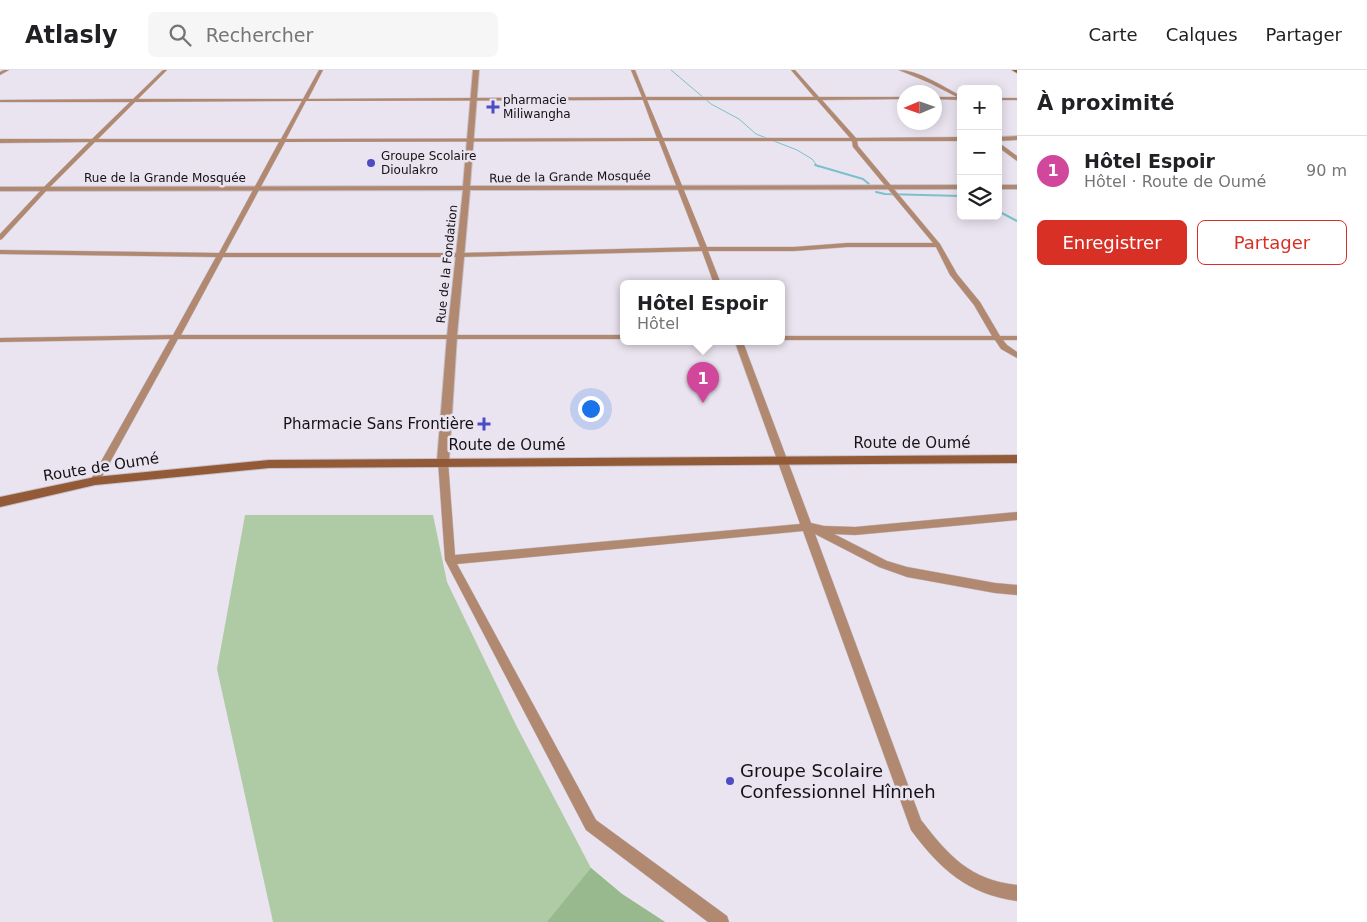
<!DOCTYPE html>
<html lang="fr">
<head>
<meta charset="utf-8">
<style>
	:root { --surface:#fff; --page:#f6f6f6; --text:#202124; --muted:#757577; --line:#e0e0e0; --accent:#d93025 }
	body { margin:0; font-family:"DejaVu Sans",sans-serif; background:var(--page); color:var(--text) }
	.controls { position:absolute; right:15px; top:15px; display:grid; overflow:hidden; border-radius:8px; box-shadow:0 2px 12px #0003 }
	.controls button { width:45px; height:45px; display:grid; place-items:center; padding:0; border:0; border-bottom:1px solid var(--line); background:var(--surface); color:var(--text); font:25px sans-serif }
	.compass { position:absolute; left:897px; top:15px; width:45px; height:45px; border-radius:50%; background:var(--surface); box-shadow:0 2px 12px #0003; rotate:268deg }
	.you { position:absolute; left:590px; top:338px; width:18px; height:18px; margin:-12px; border:4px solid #fff; border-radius:50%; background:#1a73e8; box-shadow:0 0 0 8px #1a73e833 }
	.badge { display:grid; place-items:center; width:32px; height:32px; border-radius:50%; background:var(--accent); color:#fff; font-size:16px; font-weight:700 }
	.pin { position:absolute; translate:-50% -41px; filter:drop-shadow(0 1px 2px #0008) }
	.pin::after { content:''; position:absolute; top:26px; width:18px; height:15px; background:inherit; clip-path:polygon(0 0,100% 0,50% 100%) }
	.popup { position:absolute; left:620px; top:210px; width:165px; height:65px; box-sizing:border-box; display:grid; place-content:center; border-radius:8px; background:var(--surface); filter:drop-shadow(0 1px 4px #0005); font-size:16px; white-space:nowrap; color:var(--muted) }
	.popup b { font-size:19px; color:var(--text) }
	.popup::after { content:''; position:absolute; left:50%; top:100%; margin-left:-10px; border:10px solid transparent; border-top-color:var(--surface) }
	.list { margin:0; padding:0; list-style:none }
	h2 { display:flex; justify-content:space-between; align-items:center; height:65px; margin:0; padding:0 20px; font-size:21px }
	h2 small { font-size:16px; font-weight:400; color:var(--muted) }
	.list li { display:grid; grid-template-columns:32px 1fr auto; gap:15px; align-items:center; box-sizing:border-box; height:70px; padding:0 20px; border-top:1px solid var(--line) }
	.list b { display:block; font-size:19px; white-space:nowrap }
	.list p { margin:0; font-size:16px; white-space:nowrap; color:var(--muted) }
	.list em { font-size:16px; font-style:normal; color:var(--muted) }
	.actions { display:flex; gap:10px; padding:15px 20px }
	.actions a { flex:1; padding:11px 0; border:1px solid var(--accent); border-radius:8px; text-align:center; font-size:18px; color:var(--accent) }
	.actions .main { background:var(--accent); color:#fff }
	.icon { flex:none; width:28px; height:28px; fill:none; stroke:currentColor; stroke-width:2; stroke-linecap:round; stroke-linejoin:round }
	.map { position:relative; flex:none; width:1017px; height:852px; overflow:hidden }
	header { display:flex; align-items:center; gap:30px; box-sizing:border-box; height:70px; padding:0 25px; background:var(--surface); border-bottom:1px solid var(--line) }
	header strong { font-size:24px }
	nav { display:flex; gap:28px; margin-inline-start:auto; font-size:18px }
	.search { width:350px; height:45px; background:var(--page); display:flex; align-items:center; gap:12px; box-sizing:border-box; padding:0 18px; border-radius:8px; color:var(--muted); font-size:19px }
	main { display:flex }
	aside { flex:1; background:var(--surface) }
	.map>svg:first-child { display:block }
	.green { fill:#afcba6 }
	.forest { fill:#97b98d }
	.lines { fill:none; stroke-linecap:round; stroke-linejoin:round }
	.stream-far1 { stroke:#7ac1cb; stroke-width:1 }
	.stream { stroke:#7ac1cb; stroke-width:2 }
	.minor-casing { stroke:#c8c2cd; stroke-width:1 }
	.tertiary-casing { stroke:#c8c2cd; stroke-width:2 }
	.secondary-casing { stroke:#c8c2cd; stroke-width:2 }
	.minor { fill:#b18971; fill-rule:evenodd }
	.tertiary { fill:#b18971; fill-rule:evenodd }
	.secondary { fill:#935a37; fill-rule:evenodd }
	.poi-dot { fill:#4c4dc3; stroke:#eae4f0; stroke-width:2 }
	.labels { text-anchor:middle; stroke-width:5; stroke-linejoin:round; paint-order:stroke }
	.far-poi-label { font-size:12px; fill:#141215; stroke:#eae4f0; text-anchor:start }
	.far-street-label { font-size:12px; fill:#141215; stroke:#eae4f0 }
	.poi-label { font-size:15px; fill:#141215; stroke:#eae4f0; text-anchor:end }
	.street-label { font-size:15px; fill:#141215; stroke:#eae4f0 }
	.near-poi-label { font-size:18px; fill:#141215; stroke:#eae4f0; text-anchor:start }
</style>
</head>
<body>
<header>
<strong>Atlasly</strong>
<div class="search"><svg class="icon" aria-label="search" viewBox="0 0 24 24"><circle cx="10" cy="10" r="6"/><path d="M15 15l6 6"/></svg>Rechercher</div>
<nav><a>Carte</a><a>Calques</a><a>Partager</a></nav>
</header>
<main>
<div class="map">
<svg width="1017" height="852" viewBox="0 0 1017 852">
	<rect width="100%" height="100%" fill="#eae4f0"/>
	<path class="green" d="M245,445h188l14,67 69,143 75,143 31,26 43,28h-392l-56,-253z"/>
	<path class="forest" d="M591,798l31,26 43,28h-118z"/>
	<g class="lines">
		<path class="stream-far1" d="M671,0l40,34 28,15 17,15 41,16 15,9 6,8"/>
		<g class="stream">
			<path d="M815,95l48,14 6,5"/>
			<path d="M876,122l9,2 76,2"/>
			<path d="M998,141l19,10"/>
		</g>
		<g class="minor-casing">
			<g id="minor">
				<path d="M4,0h5l-9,5v-3z"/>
				<path d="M163,0h4l-29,29h165l16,-29h4l-15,29 334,-2 -11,-27h4l11,27h168l-23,-27h4l24,27h85v2l-82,1 34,38 105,-1v4h-104l1,5 82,98 17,30 23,28 20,34h17v4h-14l4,5 10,7v6l-16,-9 -6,-9h-213v-4h210l-18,-31 -24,-30 -14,-28h-89l-53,4h-86l13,33h-7l-12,-33 -241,6h-238l-42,78h443v4h-446l-80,145h-6l-2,-3 80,-142 -170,3v-4l173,-3 43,-78 -216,-3v-4l219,3 60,-111h-184l-48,48 -45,49 -2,1v-6l43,-46 46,-46 -89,1v-4h92l38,-37h-130v-2l133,-1zM643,30l14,38 -371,1 20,-38zM647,30h170l33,38h-187zM302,31l-21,38h-183l37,-37zM659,71l41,106 -239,6h-236l60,-111zM664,71h188l1,6 80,96h-86l-53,4h-87z"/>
				<path d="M899,0c19,0 45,17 62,26v4l-27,-1v-2h23l-27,-14z"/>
				<rect x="998" y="28" width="19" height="2"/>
				<path d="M1017,66v4l-19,1v-4z"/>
				<path d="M998,72l19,14v5l-19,-14z"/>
				<path d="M735,272h8l68,181 13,3 31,1 162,-15v8l-162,15 -21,-1 53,27 20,6 88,16 22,2v10l-22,-2 -88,-16 -28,-10 -64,-33 106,286c28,36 49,60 96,65v16c-50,-7 -77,-32 -106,-71l-108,-299 -346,33 139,256 131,96 2,6h-21l-122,-92 -141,-270 -7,-99 5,-3 5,3 7,94 345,-31z"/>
			</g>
		</g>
		<g class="tertiary-casing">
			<g id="tertiary">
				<path d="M473,0h6l-9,116 491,-1v4l-491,1 -13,146 -8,125 -6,4 -6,-4 10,-125 16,-146 -463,1v-4l463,-1z"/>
				<rect x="998" y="115" width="19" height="4"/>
			</g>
		</g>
		<g class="secondary-casing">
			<g id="secondary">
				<path d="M1012,0h5v3z"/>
				<path d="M1017,385v8l-748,5 -174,17 -95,22v-10l95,-20 174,-17z"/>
			</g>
		</g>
		<use href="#minor" class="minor"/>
		<use href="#tertiary" class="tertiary"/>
		<use href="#secondary" class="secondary"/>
	</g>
	<g class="poi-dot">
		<path d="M490.5 29.5h5v5h5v5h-5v5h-5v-5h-5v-5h5z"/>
		<circle cx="371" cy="93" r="5"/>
		<path d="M481.5 346.5h5v5h5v5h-5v5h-5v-5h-5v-5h5z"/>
		<circle cx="730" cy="711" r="5"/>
	</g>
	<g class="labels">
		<g class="far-poi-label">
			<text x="503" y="34">pharmacie<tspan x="503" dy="14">Miliwangha</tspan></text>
			<text x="381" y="90">Groupe Scolaire<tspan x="381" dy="14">Dioulakro</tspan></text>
		</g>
		<g class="far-street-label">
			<text transform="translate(570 107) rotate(-1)" y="4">Rue de la Grande Mosquée</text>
			<text x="165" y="112">Rue de la Grande Mosquée</text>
			<text transform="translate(447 194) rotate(-84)" y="4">Rue de la Fondation</text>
		</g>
		<g class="poi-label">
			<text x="474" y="359">Pharmacie Sans Frontière</text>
		</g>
		<g class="street-label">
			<text x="912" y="378">Route de Oumé</text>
			<text x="507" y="380">Route de Oumé</text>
			<text transform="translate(101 397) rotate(-9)" y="5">Route de Oumé</text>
		</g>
		<g class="near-poi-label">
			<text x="740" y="707">Groupe Scolaire<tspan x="740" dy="21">Confessionnel Hînneh</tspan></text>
		</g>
	</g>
</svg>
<div class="controls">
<button>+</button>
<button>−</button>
<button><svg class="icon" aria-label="layers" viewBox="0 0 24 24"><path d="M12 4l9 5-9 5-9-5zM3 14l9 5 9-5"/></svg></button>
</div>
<svg class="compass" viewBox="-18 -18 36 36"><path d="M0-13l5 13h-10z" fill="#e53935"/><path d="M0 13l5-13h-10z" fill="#757577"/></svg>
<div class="you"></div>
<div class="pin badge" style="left:703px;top:333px;background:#d1479c">1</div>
<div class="popup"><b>Hôtel Espoir</b>Hôtel</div>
</div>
<aside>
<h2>À proximité<small></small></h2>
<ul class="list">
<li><span class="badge" style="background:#d1479c">1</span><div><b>Hôtel Espoir</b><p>Hôtel · Route de Oumé</p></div><em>90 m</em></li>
</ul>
<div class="actions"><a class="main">Enregistrer</a><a>Partager</a></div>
</aside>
</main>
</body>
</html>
